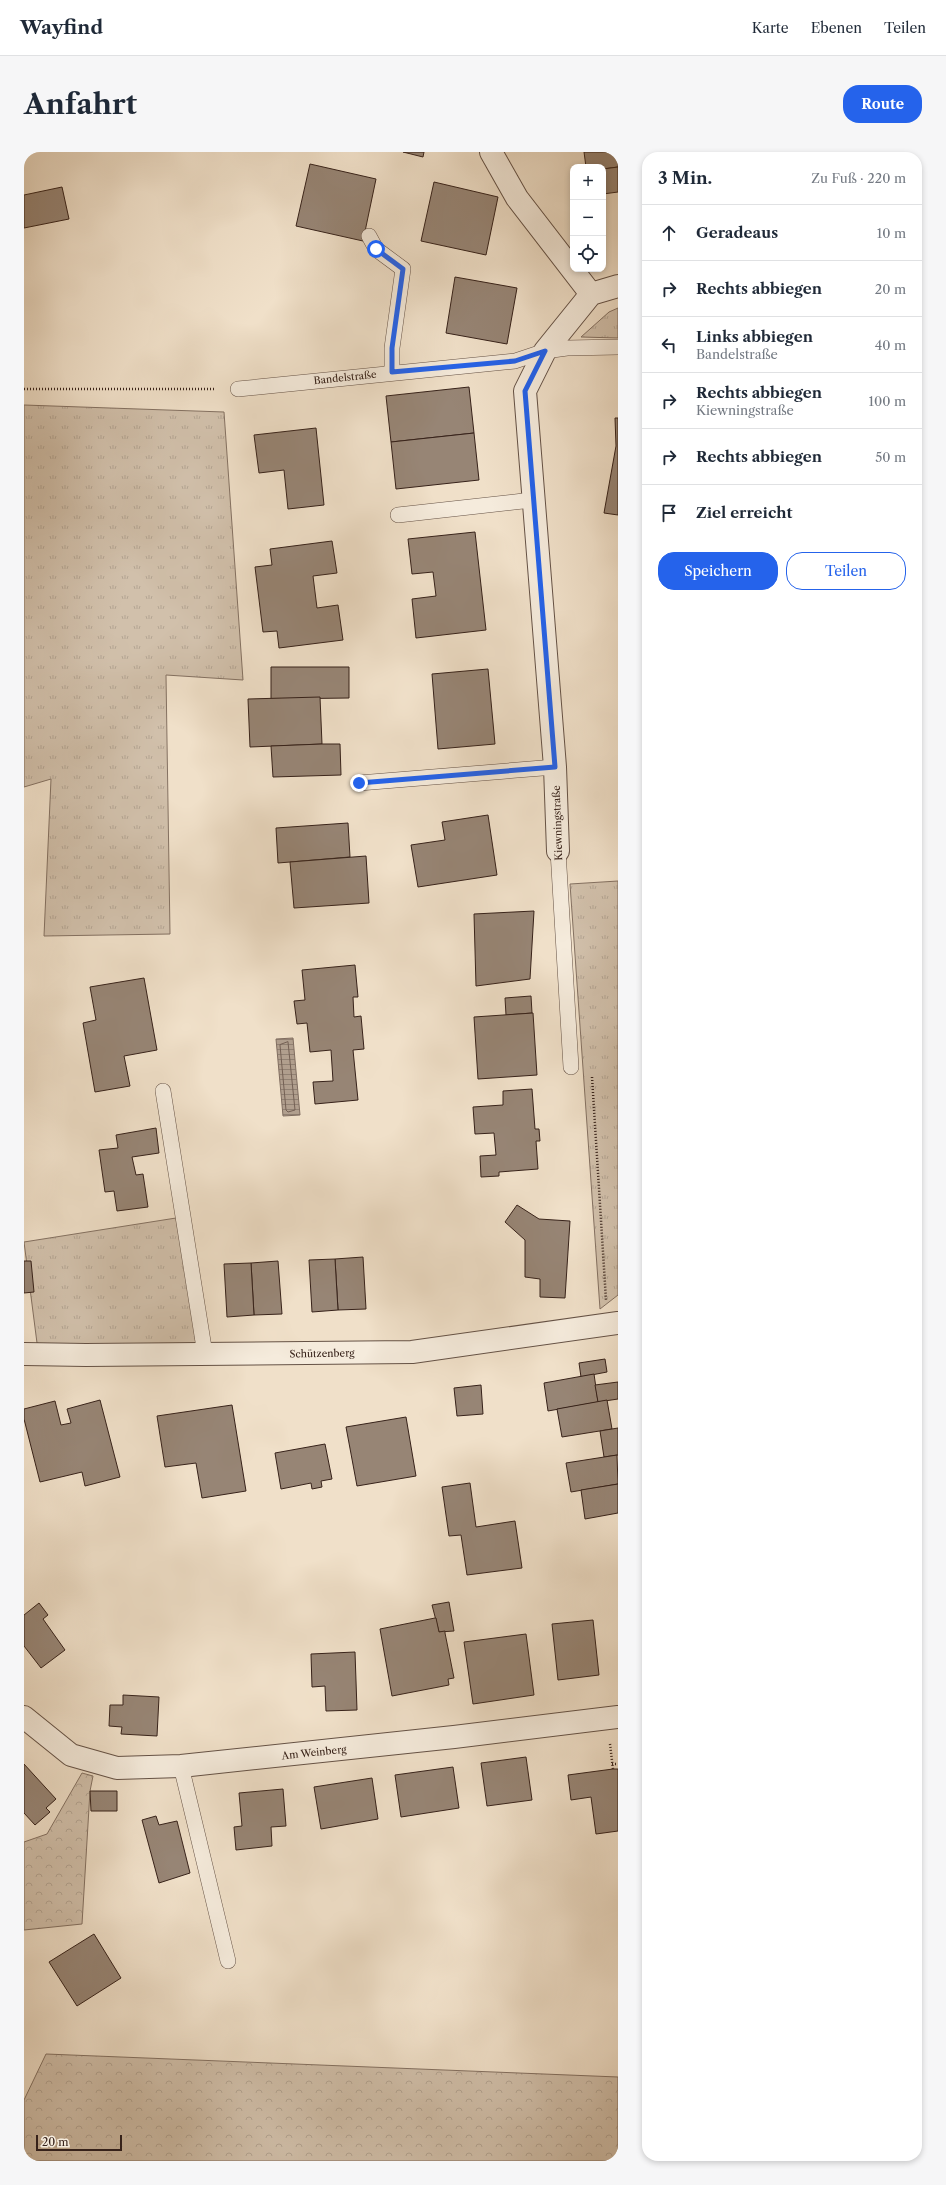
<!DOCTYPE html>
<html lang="de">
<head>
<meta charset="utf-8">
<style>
	:root { --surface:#fff; --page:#f6f6f7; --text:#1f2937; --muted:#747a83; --line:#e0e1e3; --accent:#2563eb }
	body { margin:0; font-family:"Libre Caslon Text",serif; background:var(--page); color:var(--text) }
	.controls { position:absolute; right:12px; top:12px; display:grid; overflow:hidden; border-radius:8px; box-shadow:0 2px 6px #0003 }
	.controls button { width:36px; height:36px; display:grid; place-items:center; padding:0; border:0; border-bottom:1px solid var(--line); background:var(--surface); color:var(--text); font:20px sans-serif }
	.scale { position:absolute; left:12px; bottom:10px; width:86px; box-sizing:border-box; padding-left:4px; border:2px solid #37221a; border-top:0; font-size:11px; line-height:14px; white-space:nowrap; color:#37221a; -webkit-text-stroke:3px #f5ebdc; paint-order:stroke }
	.stop { position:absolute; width:12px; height:12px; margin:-9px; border:3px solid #2563eb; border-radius:50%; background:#fff }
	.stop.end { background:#2563eb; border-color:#fff; box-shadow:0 1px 4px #0008 }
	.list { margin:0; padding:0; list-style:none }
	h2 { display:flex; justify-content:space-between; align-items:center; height:52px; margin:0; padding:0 16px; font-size:17px }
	h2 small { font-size:13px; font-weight:400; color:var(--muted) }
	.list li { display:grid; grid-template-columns:26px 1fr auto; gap:12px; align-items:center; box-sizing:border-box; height:56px; padding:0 16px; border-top:1px solid var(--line) }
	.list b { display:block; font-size:15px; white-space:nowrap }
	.list p { margin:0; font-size:13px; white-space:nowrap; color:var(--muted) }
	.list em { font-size:13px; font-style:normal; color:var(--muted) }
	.actions { display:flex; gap:8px; padding:12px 16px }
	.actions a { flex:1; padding:9px 0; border:1px solid var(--accent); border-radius:16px; text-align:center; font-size:14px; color:var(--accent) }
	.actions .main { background:var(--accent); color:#fff }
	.icon { flex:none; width:22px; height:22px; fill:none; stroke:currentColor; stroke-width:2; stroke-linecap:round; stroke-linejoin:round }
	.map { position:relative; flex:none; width:594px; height:2009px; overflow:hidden; border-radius:16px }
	header { display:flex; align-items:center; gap:24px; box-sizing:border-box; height:56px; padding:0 20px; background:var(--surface); border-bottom:1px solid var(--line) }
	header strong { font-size:19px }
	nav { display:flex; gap:22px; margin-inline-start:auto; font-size:14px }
	.intro { display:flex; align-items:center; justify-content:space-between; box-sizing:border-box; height:96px; padding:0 24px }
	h1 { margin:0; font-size:28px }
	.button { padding:10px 18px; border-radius:16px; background:var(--accent); color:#fff; font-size:14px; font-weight:700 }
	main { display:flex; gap:24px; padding:0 24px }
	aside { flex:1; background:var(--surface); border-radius:16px; box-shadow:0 2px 6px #0003 }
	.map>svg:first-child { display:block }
	.grass { fill:url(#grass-tufts); stroke:#847162 }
	.forest { fill:url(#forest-crowns); stroke:#847162 }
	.water { fill:url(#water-rules); stroke:#806d60 }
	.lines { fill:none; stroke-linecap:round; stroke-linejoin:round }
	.shore { stroke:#746054; stroke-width:1 }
	.building { fill:#978575; stroke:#37221a }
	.service-casing { stroke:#655246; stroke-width:16 }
	.minor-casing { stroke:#655246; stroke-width:24 }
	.path { stroke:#37221a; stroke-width:2.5; stroke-dasharray:1 2; stroke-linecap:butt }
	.service { stroke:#f5ebdc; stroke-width:15 }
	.minor { stroke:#f5ebdc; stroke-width:22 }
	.route { stroke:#2563eb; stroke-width:5 }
	.labels { text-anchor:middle; stroke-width:3; stroke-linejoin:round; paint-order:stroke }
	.street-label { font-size:10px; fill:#37221a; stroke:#f5ebdc }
</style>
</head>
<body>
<header>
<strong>Wayfind</strong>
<nav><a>Karte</a><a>Ebenen</a><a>Teilen</a></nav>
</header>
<div class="intro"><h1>Anfahrt</h1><a class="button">Route</a></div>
<main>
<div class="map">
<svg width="594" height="2009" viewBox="0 0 594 2009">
	<defs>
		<pattern id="grass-tufts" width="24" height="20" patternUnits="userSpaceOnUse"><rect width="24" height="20" fill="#d1c0ab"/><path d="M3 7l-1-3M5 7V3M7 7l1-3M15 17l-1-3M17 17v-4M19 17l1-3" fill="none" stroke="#b4a593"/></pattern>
		<pattern id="forest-crowns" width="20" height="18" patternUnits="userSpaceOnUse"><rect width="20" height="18" fill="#d1c0ab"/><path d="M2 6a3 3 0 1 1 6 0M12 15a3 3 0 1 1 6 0" fill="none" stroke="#b4a593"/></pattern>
		<pattern id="water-rules" width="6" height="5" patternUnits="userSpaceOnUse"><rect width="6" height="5" fill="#b19f8e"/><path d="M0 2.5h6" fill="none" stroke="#918173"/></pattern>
	</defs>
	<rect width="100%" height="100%" fill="#f0e0c9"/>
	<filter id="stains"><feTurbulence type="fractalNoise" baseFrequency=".005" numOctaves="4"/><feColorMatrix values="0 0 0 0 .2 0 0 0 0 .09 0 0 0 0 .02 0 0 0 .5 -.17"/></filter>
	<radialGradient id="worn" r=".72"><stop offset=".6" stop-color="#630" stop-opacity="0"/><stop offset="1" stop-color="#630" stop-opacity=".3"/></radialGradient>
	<g class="grass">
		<path d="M594,156v30l-37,-1 28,-25z"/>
		<path d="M0,253l200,7 19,268 -77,-5 4,259 -126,2 7,-157 -27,8z"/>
		<path d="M594,729v414l-18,14 -30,-425z"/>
		<path d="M152,1066l22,127 -138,3 -23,-5 -13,-101z"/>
	</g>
	<g class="forest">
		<path d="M58,1621l11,3 -3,15 -8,133 -58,6v-88l23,-8z"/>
		<path d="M22,1902l572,23v84h-594v-61z"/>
	</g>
	<path class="water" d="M269,886l7,77 -17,1 -7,-77z"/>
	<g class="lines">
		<path class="shore" d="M264,890l7,68 -7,2 -2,-2 -6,-65z"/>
	</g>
	<g class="building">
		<path d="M379,0h21l-1,5z"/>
		<path d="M560,0h34v15l-15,2v-2h-17z"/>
		<path d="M286,12l66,15 -13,62 -67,-15z"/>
		<path d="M594,15v25l-15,2v-25z"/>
		<path d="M410,30l64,15 -12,58 -65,-14z"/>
		<path d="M38,35l7,32 -45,9v-33z"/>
		<path d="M431,125l62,11 -10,56 -61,-11z"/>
		<path d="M445,235l5,46 -83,9 -5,-46z"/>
		<path d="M591,266h3v97l-14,-2 12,-67z"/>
		<path d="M292,276l8,77 -36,4 -4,-39 -25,3 -5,-38z"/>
		<path d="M450,281l5,47 -83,9 -5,-47z"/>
		<path d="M451,380l11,98 -70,8 -4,-39 24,-3 -3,-24 -21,2 -4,-35z"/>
		<path d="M308,389l5,32 -24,3 4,32 21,-3 5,35 -64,8 -2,-17 -14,1 -8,-65 17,-2 -2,-16z"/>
		<path d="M247,515h78v31l-78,1z"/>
		<path d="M464,517l7,75 -57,5 -6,-75z"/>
		<path d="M296,545l2,47 -72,3 -2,-48z"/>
		<path d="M298,592h18l1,31 -68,2 -2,-31z"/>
		<path d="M464,663l9,60 -79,12 -7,-42 34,-5 -3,-18z"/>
		<path d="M324,671l2,34 -72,6 -2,-35z"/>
		<path d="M342,704l3,47 -75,5 -4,-46z"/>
		<path d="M510,759l-4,68 -54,7 -2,-72z"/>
		<path d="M331,813l3,32h-5l1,20 7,-1 3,33 -11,1 5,50 -43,4 -2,-22 20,-1 -2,-31 -21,2 -3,-29 -10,1 -3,-23 11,-1 -3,-30z"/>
		<path d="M120,826l13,72 -33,6 6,30 -35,6 -12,-69 13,-3 -6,-33z"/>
		<path d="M507,844l1,17 -26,2 -1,-17z"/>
		<path d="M509,861l4,62 -59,4 -4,-62z"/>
		<path d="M508,937l3,40h4l1,12h-4l2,28 -39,3v4l-18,1 -1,-21 16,-1 -2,-22 -19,1 -2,-27 30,-2v-14z"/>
		<path d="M132,976l3,25 -27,4 4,18 7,-1 5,33 -31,4 -3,-20 -9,1 -6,-42 19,-2 -2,-13z"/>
		<path d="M493,1053l22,14 31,2 -5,77 -25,-1v-18l-15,-2v-37l-20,-18z"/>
		<path d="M339,1105l3,52 -28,1 -3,-51z"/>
		<path d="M311,1107l3,51 -26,2 -3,-52z"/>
		<path d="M0,1109h7l3,31 -10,1z"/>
		<path d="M254,1109l4,53 -28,1 -3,-52z"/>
		<path d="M227,1111l3,52 -27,2 -3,-53z"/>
		<path d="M581,1207l2,13 -26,5 -2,-14z"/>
		<path d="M570,1222l4,28 -50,9 -4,-28z"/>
		<path d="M594,1230v17l-20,3 -3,-17z"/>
		<path d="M457,1233l2,29 -26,2 -3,-28z"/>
		<path d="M76,1248l20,77 -35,9 -3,-14 -42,10 -16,-63v-10l31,-8 6,24 10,-2 -4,-14z"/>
		<path d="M583,1248l5,29 -50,8 -5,-28z"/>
		<path d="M208,1253l14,86 -44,7 -6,-35 -31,4 -8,-51z"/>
		<path d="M382,1265l10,59 -59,10 -11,-59z"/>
		<path d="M594,1276v27l-14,2 -4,-26z"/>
		<path d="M301,1292l7,35 -11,2 1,6 -10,2 -1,-6 -30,6 -6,-36z"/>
		<path d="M593,1303l1,29 -47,8 -5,-29z"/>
		<path d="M446,1331l6,44 39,-6 7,47 -55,7 -6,-40 -12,1 -7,-49z"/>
		<path d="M594,1332v29l-33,6 -4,-29z"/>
		<path d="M425,1450l5,29 -15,1 -7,-27z"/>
		<path d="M15,1451l9,12 -5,4 22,31 -24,18 -17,-22v-31z"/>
		<path d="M411,1466h1l3,14 6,-1v2l9,45 -6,1 1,6 -57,11 -12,-67z"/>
		<path d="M569,1468l6,55 -41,5 -6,-56z"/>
		<path d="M502,1482l8,61 -61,9 -9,-62z"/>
		<path d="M331,1500l2,58 -31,1 -1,-25 -13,1 -1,-33z"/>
		<path d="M99,1543l36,2 -2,39 -36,-2 1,-7 -13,-1 1,-21h13z"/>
		<path d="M502,1605l6,43 -45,6 -6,-43z"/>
		<path d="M0,1612l32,35 -10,9 4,4 -15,13 -11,-12z"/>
		<path d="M429,1615l6,41 -58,9 -6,-42z"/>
		<path d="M589,1617h5v62l-22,3 -5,-37 -20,3 -3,-25z"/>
		<path d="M348,1626l6,41 -57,10 -7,-42z"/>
		<path d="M259,1637l3,37 -15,1 1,19 -36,4 -2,-23 8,-1 -3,-33z"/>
		<path d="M66,1639h27v20h-26z"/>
		<path d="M132,1664l3,9 18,-4 13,52 -31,10 -17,-63z"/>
		<path d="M70,1782l27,44 -44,28 -28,-44z"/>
	</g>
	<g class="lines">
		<g class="service-casing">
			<g id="service">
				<path d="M345,84l7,13 27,20 -11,79v24"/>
				<path d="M214,237l277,-28 30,-10 22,-3 51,-1"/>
				<path d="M374,363l134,-15"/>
				<path d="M335,631l196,-16"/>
				<path d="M534,699l13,216"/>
				<path d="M139,939l42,263"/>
				<path d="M157,1614l47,195"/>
			</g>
		</g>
		<g class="minor-casing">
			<g id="minor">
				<path d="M467,0l26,46 74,96"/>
				<path d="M534,699l-3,-84 -30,-376 20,-40 46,-57 27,-8"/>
				<path d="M0,1202l62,1 326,-3 206,-29"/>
				<path d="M0,1565l47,38 46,13 64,-2 273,-29 164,-20"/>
			</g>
		</g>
		<g class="path">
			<path d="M0,237h191"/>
			<path d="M568,925l14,223"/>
			<path d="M586,1592l3,25"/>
			<path d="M588,1612h6"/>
		</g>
		<use href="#service" class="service"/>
		<use href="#minor" class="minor"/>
	</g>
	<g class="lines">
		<path class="route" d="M335,631l196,-16 -30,-376 20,-40 -30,10 -123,11v-24l11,-79 -27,-20"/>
	</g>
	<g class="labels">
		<g class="street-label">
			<text transform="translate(321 225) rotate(-6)" y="4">Bandelstraße</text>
			<text transform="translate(533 671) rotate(-92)" y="4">Kiewningstraße</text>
			<text transform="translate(298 1201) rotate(-1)" y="4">Schützenberg</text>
			<text transform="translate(290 1600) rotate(-6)" y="4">Am Weinberg</text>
		</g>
	</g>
	<rect width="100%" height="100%" filter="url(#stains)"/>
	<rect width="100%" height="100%" fill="url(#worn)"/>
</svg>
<div class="controls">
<button>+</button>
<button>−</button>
<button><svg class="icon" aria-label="locate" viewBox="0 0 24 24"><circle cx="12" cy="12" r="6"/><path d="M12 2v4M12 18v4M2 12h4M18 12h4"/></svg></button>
</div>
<div class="scale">20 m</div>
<div class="stop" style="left:352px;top:97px"></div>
<div class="stop end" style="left:335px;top:631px"></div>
</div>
<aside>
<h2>3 Min.<small>Zu Fuß · 220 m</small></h2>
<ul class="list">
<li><svg class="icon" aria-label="ahead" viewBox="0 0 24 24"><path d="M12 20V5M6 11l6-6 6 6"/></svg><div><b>Geradeaus</b></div><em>10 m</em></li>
<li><svg class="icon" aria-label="right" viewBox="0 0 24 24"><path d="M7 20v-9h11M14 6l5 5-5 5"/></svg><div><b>Rechts abbiegen</b></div><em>20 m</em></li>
<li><svg class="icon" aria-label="left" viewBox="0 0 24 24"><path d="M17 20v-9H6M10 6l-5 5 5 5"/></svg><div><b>Links abbiegen</b><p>Bandelstraße</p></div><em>40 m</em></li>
<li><svg class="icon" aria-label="right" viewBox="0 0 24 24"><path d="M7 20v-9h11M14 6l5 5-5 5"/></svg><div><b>Rechts abbiegen</b><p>Kiewningstraße</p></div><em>100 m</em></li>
<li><svg class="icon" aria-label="right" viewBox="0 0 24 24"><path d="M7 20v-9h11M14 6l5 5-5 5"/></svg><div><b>Rechts abbiegen</b></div><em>50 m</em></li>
<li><svg class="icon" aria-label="arrive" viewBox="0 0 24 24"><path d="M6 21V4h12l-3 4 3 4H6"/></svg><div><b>Ziel erreicht</b></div></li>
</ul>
<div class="actions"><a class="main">Speichern</a><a>Teilen</a></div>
</aside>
</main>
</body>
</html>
